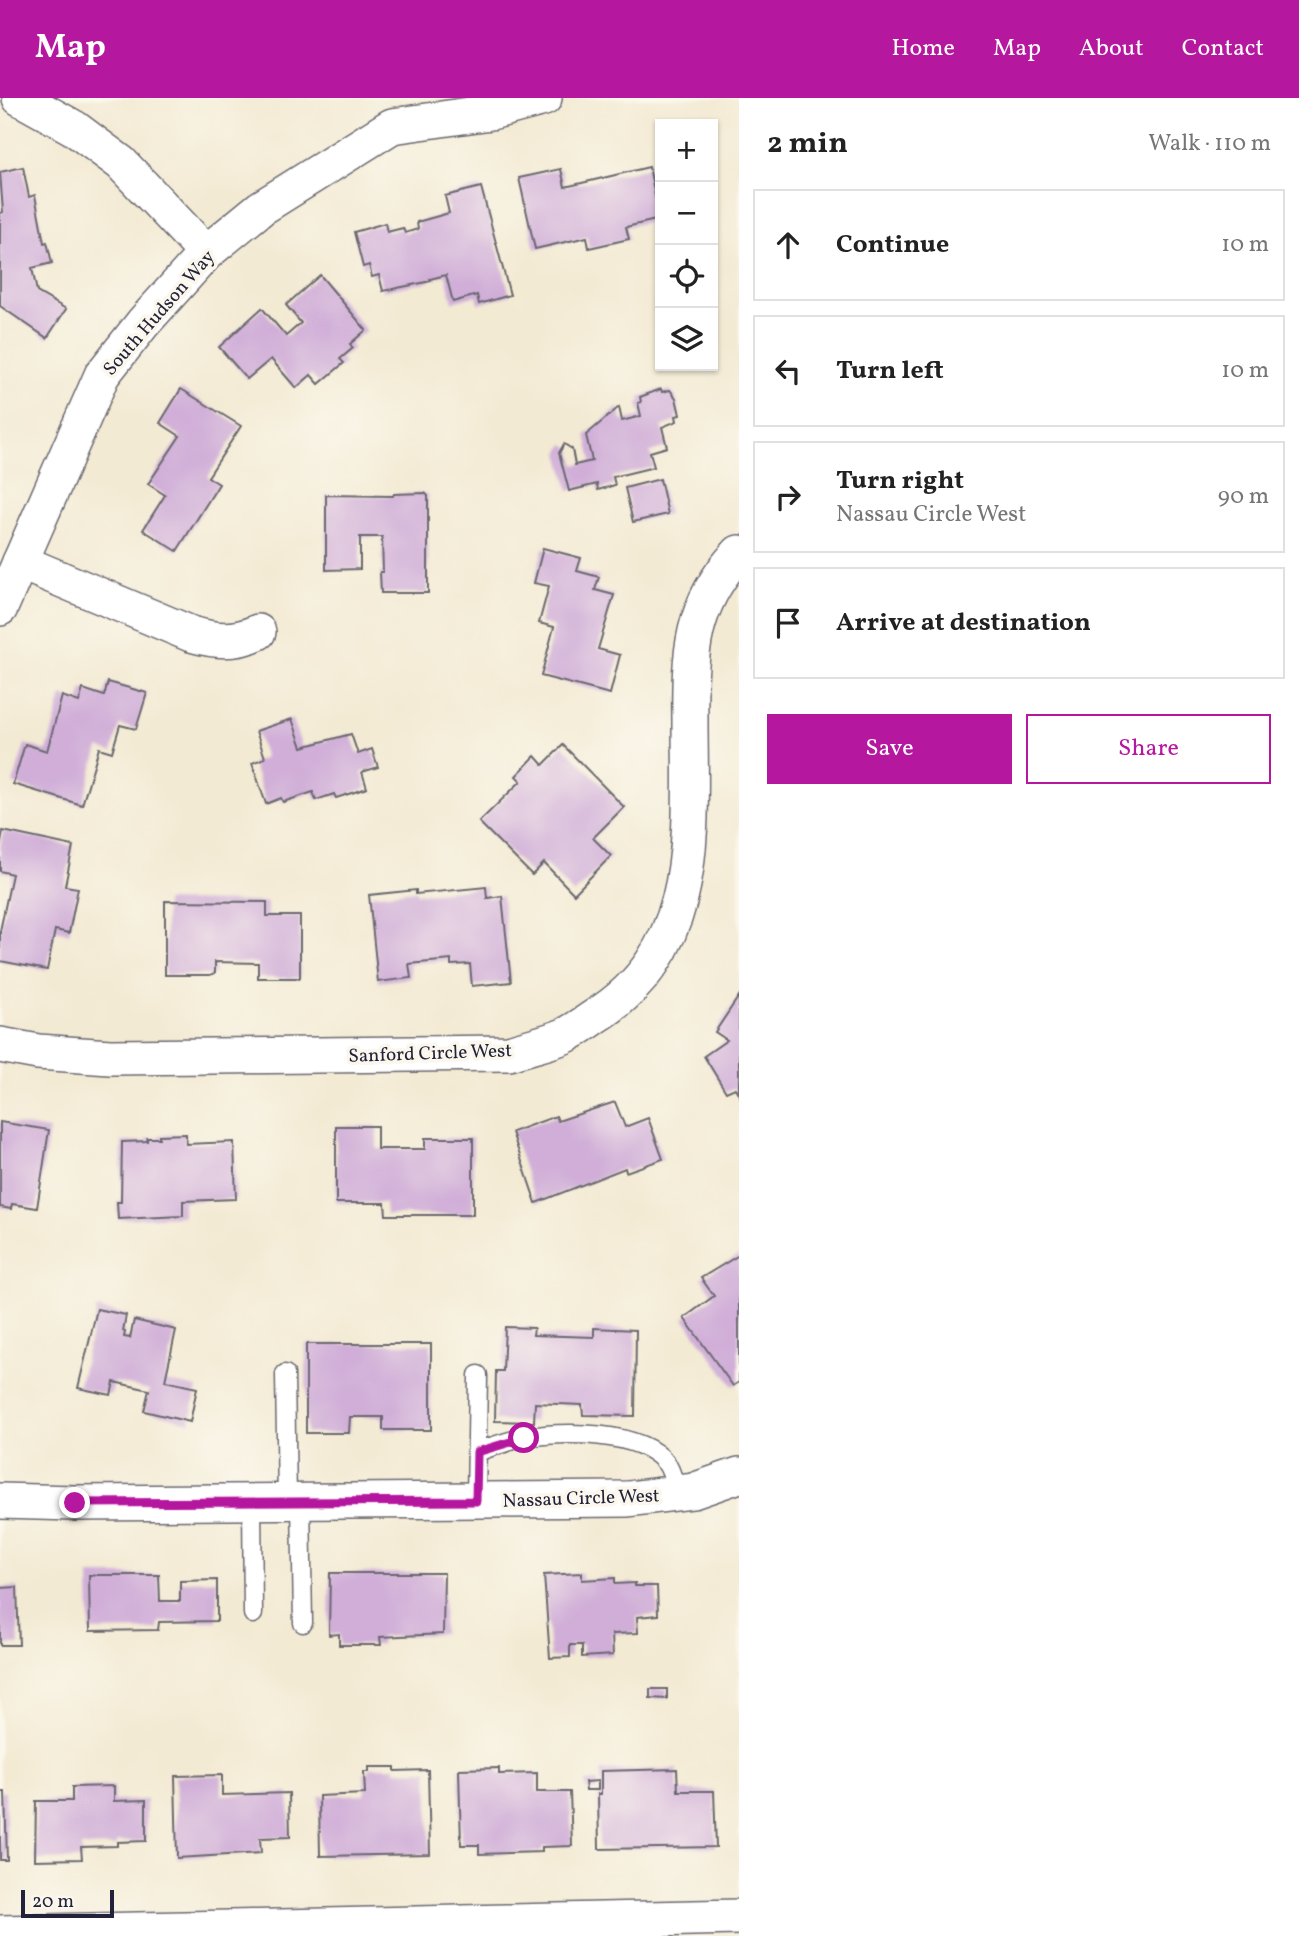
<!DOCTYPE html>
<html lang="en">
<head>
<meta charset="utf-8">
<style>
	:root { --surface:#fff; --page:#f6f6f6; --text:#222; --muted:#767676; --line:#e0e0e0; --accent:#b5179e }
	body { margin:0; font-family:Vollkorn,serif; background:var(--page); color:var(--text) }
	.controls { position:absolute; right:21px; top:21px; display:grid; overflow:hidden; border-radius:0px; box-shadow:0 2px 5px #0004 }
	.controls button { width:63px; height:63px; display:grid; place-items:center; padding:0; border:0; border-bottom:2px solid var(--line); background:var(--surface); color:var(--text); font:35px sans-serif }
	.scale { position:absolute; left:21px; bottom:18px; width:93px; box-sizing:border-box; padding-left:7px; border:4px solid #22223b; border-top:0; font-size:19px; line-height:24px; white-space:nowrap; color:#22223b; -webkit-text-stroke:5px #fbf7ec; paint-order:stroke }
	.stop { position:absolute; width:21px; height:21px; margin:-16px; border:5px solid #b5179e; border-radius:50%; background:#fff }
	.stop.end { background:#b5179e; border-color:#fff; box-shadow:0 2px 7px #0008 }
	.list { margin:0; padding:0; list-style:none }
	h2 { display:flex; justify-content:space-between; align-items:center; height:91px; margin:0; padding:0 28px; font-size:30px }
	h2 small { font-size:23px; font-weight:400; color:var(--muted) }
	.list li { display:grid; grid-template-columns:46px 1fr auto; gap:21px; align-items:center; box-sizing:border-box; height:112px; margin:0 14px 14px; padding:0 14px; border:2px solid var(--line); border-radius:0px }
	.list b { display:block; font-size:26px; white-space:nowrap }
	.list p { margin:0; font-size:23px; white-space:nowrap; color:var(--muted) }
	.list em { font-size:23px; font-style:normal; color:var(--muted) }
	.actions { display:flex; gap:14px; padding:21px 28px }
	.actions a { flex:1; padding:16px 0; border:2px solid var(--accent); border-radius:0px; text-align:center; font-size:24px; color:var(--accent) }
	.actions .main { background:var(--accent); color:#fff }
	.icon { flex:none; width:38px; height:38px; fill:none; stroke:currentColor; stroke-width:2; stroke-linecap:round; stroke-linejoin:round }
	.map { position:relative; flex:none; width:739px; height:1838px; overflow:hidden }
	header { display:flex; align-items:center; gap:42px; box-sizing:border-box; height:98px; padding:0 35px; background:var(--accent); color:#fff }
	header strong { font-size:33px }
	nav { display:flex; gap:38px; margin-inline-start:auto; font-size:24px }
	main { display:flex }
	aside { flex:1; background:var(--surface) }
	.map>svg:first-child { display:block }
	.building { fill:#d0aed8 }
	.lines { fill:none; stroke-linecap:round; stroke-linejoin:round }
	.service-casing { stroke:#6b6870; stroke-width:21 }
	.minor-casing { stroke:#6b6870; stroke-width:38 }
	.service { stroke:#fff; stroke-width:18 }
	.minor { stroke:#fff; stroke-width:35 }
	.route { stroke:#b5179e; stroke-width:9 }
	.labels { text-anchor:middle; stroke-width:7; stroke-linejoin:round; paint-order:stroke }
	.street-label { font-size:19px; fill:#22223b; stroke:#fbf7ec }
</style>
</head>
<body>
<header>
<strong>Map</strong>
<nav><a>Home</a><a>Map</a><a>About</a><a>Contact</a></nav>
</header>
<main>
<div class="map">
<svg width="739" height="1838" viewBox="0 0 739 1838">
	<rect width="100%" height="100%" fill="#fbf7ec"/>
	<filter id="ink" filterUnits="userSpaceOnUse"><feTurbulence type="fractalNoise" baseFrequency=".0143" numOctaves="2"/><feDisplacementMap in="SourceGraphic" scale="14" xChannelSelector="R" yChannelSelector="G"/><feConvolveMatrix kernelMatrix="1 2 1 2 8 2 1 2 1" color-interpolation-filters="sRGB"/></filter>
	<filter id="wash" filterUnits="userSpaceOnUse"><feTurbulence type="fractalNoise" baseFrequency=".00686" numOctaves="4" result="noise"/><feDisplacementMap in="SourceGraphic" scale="28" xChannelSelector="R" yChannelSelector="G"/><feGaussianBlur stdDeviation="1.57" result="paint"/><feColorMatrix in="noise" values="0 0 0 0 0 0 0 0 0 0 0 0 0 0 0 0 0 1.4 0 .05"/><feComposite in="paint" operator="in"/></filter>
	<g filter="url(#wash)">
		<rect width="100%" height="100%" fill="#f3ead3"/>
		<g id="blocks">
			<g class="building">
				<path d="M23,69l6,30 6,-2 9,48 3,-1 5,21 -20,5 5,24 29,17 -19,29 -47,-32v-93l3,-1 -3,-40z"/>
				<path d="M649,69l11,52 -34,8 3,12 -40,9 -2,-11 -52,12 -16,-71 42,-9 4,18z"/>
				<path d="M481,89l29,108 -31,9 -2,-9 -24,7 -7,-27 -16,4 1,2 -48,10 -4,-16 -7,2 -3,-12 -6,2 -9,-35 31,-9 2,9 16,-4 2,5 13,-4 -1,-7 32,-9 -4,-17z"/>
				<path d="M320,177l46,55 -16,14 3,4 -13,11 4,4 -25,21 -8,-9 -15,13 -25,-29 -24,20 -28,-32 43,-39 24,28 15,-13 -15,-18z"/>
				<path d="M181,291l60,37 -33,51 11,7 -42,67 -34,-21 22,-35 -17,-11 32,-48 -20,-13z"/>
				<path d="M661,291l1,3 8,-2 6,8 4,17 -4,1 1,5 -15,6 5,20 -17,5 4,15 -41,10 2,8 -17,5 -1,-6 -28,7 -10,-38 5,-9 8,5 3,16 17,-4 -6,-26 33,-28 3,14 19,-5 -3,-13 3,-1 -1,-5z"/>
				<path d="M660,381l8,35 -35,8 -8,-34z"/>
				<path d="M425,395l3,3v97h-47l-1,-21h3l-1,-35h-22v32l-34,1v-75l67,1 1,-2z"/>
				<path d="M543,450l38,10 -4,13 22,6 -4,13 19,5 -16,54 22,6 -10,39 -69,-18 13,-49 -15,-4 10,-37 -15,-3z"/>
				<path d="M108,584l39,11 -11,36 -16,-4 -8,27 -13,-4 -17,57 -69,-21 12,-40 22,7 15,-55 17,6 4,-13 21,7z"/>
				<path d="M292,621l10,28 49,-13 7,20 14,-5 6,18 -16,5 5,16 -31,10 -2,-4 -18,6 -3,-8 -30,10 -2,-4 -15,6 -14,-41 13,-5 -9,-27z"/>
				<path d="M563,647l61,62 -31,31 18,18 -37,38 -30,-31 -12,12 -53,-53 42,-41 -5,-5 19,-20 8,9z"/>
				<path d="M3,733l70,15 -8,40 13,2 -9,45 -14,-3 -8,40 -47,-9v-30l12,-57 -12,-3v-23z"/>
				<path d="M486,789l1,11 15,-2 9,86 -39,4 -2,-22 -19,1v-5l-42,4 2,14 -33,4 -9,-87 47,-5v4z"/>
				<path d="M165,803l102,1v14h33v62h-42v-15l-43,-1v11l-5,2h-45z"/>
				<path d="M739,898v99l-4,-7 -9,4 -22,-36 23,-16 -12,-8z"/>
				<path d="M615,1004l10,25 23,-9 15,41 -37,13 -1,-4 -89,35 -24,-71 44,-16 2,5z"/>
				<path d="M0,1024l49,8 -12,78 -25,-4 -1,5 -11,-2z"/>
				<path d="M336,1028h41v23h48v-11h48v77h-87l-1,-12h-49z"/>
				<path d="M186,1036v10l48,-2 2,57 -53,2v15l-65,3 -1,-17h4l1,-60 25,-1v-3h12v-3z"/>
				<path d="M739,1157v127l-6,4 -49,-68 30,-22 -13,-18z"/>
				<path d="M97,1211l29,6 -3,16 2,1 -1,5 6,1 4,-18 42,10 -11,51 32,7 -7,34 -46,-11 5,-21 -35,-8 -3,13 -33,-7z"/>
				<path d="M505,1229l29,1 -1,7 61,2v-9l42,2 -1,86 -52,-1 -1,-10 -47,-2 -1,19 -39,-1 1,-50h7z"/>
				<path d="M306,1246h125v86h-48v-13h-33l-1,16h-43z"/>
				<path d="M330,1475h114l-1,61 -63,3 1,8h-42v-11l-10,1z"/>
				<path d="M582,1475v7l33,-2v6l20,-1v3h22l1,29 -21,2 1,16 -26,1 1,21 -31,2v-12h-12v12l-20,1 -6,-83z"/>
				<path d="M89,1477h70l1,26h20v-20l37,-1v41l-58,1 -1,8 -68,1z"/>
				<path d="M17,1489l2,58h-19v-57z"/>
				<path d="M650,1591h17v10l-17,-1z"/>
				<path d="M369,1669h26v4l33,-1 2,84 -110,2 -1,-60 46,-2 -1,-22h5z"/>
				<path d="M499,1670v6l38,-1v19h33l2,54 -30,1v5l-63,2v-9h-18l-2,-76z"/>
				<path d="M677,1671l1,22h36l2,56 -117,2 -1,-55h3v-23z"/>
				<path d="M222,1677v20l67,-2 1,44 -30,1 1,15 -84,5 -2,-82z"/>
				<path d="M598,1683v9h-12l-1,-8z"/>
				<path d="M114,1688v15l32,-1v41l-29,1v4l-36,1 1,12 -47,1 1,-59h36v-14z"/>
				<path d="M0,1694h5l2,68h-7z"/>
			</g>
		</g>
	</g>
	<g filter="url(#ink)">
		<use href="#blocks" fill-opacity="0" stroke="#6b6870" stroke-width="2"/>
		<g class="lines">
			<g class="service-casing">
				<g id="service">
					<path d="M285,1276l2,127"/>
					<path d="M476,1354c16,-5 31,-11 47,-14 37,-7 118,-8 143,25 6,7 8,21 11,30"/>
					<path d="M301,1402l2,123"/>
					<path d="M252,1403l1,113"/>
					<path d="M476,1403l2,-126"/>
				</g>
			</g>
			<g class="minor-casing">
				<g id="minor">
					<path d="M20,0l54,30 47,35 85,90"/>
					<path d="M20,464l171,72c24,7 44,9 67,-2"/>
					<path d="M0,510l102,-233 41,-52 63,-70 55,-45 131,-82 99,-14 53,-14"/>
					<path d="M0,947l38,7 72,5 399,-4c18,-6 38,-10 55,-17 11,-5 22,-13 32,-20 107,-67 94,-186 94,-296 -1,-67 1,-116 49,-167"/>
					<path d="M0,1403l75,2 553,-4 65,-8 46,-16"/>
					<path d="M0,1835l739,-16"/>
				</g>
			</g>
			<use href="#service" class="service"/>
			<use href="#minor" class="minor"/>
		</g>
	</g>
	<g class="lines" filter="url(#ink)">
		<path class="route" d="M75,1405l401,-2 1,-49 47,-14"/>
	</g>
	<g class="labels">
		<g class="street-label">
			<text transform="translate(158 214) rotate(-49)" y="7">South Hudson Way</text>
			<text transform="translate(430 954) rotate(-2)" y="7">Sanford Circle West</text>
			<text transform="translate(581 1399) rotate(-2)" y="7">Nassau Circle West</text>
		</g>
	</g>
</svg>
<div class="controls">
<button>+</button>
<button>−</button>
<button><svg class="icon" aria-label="locate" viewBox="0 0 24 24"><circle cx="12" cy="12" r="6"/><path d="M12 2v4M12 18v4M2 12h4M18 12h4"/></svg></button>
<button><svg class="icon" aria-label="layers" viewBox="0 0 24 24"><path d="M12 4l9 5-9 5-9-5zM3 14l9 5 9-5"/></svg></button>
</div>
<div class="scale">20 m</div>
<div class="stop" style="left:524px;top:1340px"></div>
<div class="stop end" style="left:75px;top:1405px"></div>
</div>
<aside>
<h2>2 min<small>Walk · 110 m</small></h2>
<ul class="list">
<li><svg class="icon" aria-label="ahead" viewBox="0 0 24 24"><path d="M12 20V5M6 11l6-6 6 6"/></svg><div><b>Continue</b></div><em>10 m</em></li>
<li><svg class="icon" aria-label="left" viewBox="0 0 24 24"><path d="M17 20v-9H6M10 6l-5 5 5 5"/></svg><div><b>Turn left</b></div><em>10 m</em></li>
<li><svg class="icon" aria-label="right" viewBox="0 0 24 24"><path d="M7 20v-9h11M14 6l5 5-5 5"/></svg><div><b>Turn right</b><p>Nassau Circle West</p></div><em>90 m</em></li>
<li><svg class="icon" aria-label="arrive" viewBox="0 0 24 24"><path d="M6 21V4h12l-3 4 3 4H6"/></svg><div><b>Arrive at destination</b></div></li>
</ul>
<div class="actions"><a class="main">Save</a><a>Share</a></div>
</aside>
</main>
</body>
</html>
